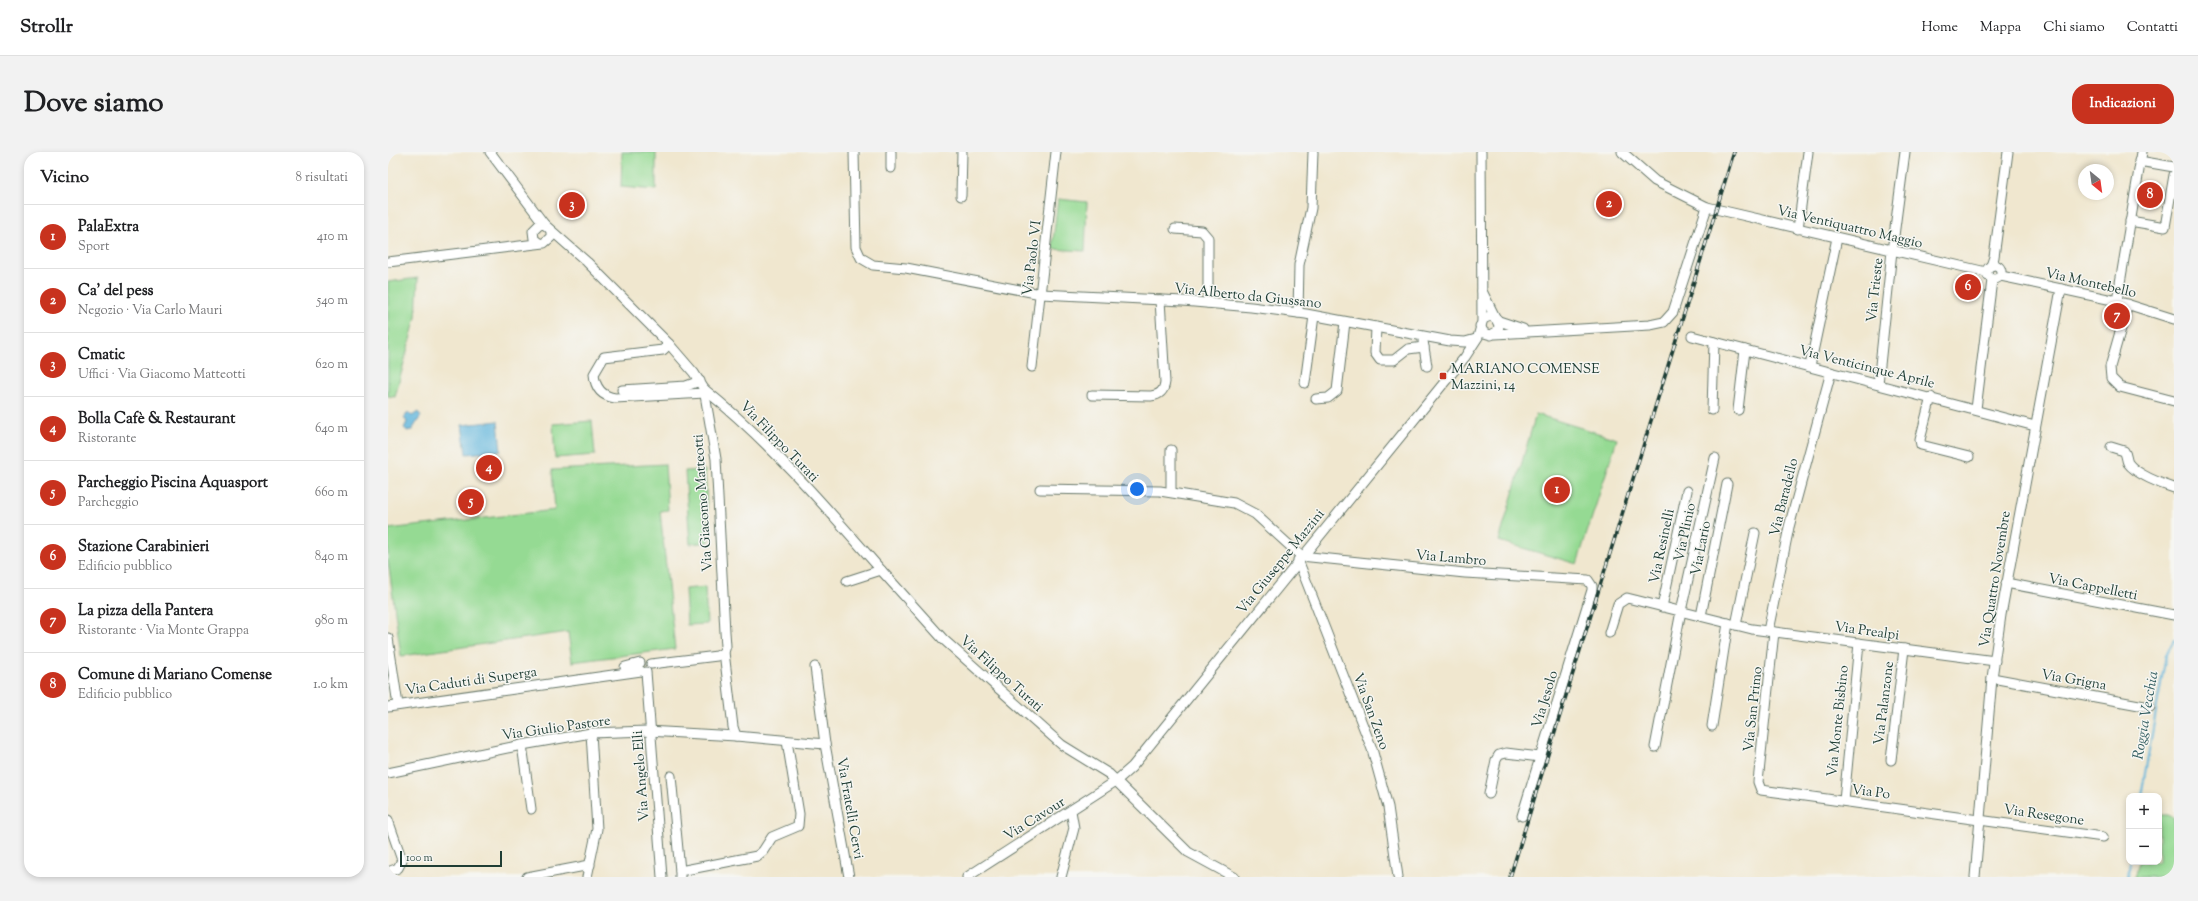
<!DOCTYPE html>
<html lang="it">
<head>
<meta charset="utf-8">
<style>
	:root { --surface:#fff; --page:#f2f2f2; --text:#202124; --muted:#757577; --line:#e0e0e0; --accent:#c8321e }
	body { margin:0; font-family:"Sorts Mill Goudy",serif; background:var(--page); color:var(--text) }
	.controls { position:absolute; right:12px; bottom:12px; display:grid; overflow:hidden; border-radius:8px; box-shadow:0 2px 6px #0003 }
	.controls button { width:36px; height:36px; display:grid; place-items:center; padding:0; border:0; border-bottom:1px solid var(--line); background:var(--surface); color:var(--text); font:20px sans-serif }
	.compass { position:absolute; left:1690px; top:12px; width:36px; height:36px; border-radius:50%; background:var(--surface); box-shadow:0 2px 6px #0003; rotate:151deg }
	.scale { position:absolute; left:12px; bottom:10px; width:102px; box-sizing:border-box; padding-left:4px; border:2px solid #1f3d34; border-top:0; font-size:11px; line-height:14px; white-space:nowrap; color:#1f3d34; -webkit-text-stroke:3px #f6f6f2; paint-order:stroke }
	.you { position:absolute; left:749px; top:337px; width:14px; height:14px; margin:-10px; border:3px solid #fff; border-radius:50%; background:#1a73e8; box-shadow:0 0 0 6px #1a73e833 }
	.badge { display:grid; place-items:center; width:26px; height:26px; border-radius:50%; background:var(--accent); color:#fff; font-size:13px; font-weight:700 }
	.pin { position:absolute; translate:-50% -50%; border:2px solid #fff; box-shadow:0 1px 4px #0006 }
	.list { margin:0; padding:0; list-style:none }
	h2 { display:flex; justify-content:space-between; align-items:center; height:52px; margin:0; padding:0 16px; font-size:17px }
	h2 small { font-size:13px; font-weight:400; color:var(--muted) }
	.list li { display:grid; grid-template-columns:26px 1fr auto; gap:12px; align-items:center; box-sizing:border-box; height:64px; padding:0 16px; border-top:1px solid var(--line) }
	.list b { display:block; font-size:15px; white-space:nowrap }
	.list p { margin:0; font-size:13px; white-space:nowrap; color:var(--muted) }
	.list em { font-size:13px; font-style:normal; color:var(--muted) }
	.map { position:relative; flex:none; width:1786px; height:725px; overflow:hidden; border-radius:16px }
	header { display:flex; align-items:center; gap:24px; box-sizing:border-box; height:56px; padding:0 20px; background:var(--surface); border-bottom:1px solid var(--line) }
	header strong { font-size:19px }
	nav { display:flex; gap:22px; margin-inline-start:auto; font-size:14px }
	.intro { display:flex; align-items:center; justify-content:space-between; box-sizing:border-box; height:96px; padding:0 24px }
	h1 { margin:0; font-size:28px }
	.button { padding:10px 18px; border-radius:16px; background:var(--accent); color:#fff; font-size:14px; font-weight:700 }
	main { display:flex; gap:24px; padding:0 24px }
	aside { flex:1; background:var(--surface); border-radius:16px; box-shadow:0 2px 6px #0003 }
	.map>svg:first-child { display:block }
	.green { fill:#95da93; stroke:#5a8c64 }
	.water { fill:#60b5dc; stroke:#407988 }
	.lines { fill:none; stroke-linecap:round; stroke-linejoin:round }
	.stream { stroke:#60b5dc; stroke-width:2 }
	.minor-casing { stroke:#68786a; stroke-width:11 }
	.minor { stroke:#fff; stroke-width:9 }
	.rail-casing { stroke:#1f3d34; stroke-width:3.5 }
	.rail { stroke:#f6f6f2; stroke-width:2; stroke-dasharray:6; stroke-linecap:butt }
	.poi-dot { fill:#c8321e; stroke:#f6f6f2; stroke-width:1.5 }
	.labels { text-anchor:middle; stroke-width:3; stroke-linejoin:round; paint-order:stroke }
	.street-label { font-size:14px; fill:#1f3d34; stroke:#f6f6f2 }
	.poi-label { font-size:14px; fill:#1f3d34; stroke:#f6f6f2; text-anchor:start }
	.water-label { font-size:15px; font-style:italic; fill:#2f5b5e; stroke:#f6f6f2 }
</style>
</head>
<body>
<header>
<strong>Strollr</strong>
<nav><a>Home</a><a>Mappa</a><a>Chi siamo</a><a>Contatti</a></nav>
</header>
<div class="intro"><h1>Dove siamo</h1><a class="button">Indicazioni</a></div>
<main>
<aside>
<h2>Vicino<small>8 risultati</small></h2>
<ul class="list">
<li><span class="badge">1</span><div><b>PalaExtra</b><p>Sport</p></div><em>410 m</em></li>
<li><span class="badge">2</span><div><b>Ca' del pess</b><p>Negozio · Via Carlo Mauri</p></div><em>540 m</em></li>
<li><span class="badge">3</span><div><b>Cmatic</b><p>Uffici · Via Giacomo Matteotti</p></div><em>620 m</em></li>
<li><span class="badge">4</span><div><b>Bolla Cafè &amp; Restaurant</b><p>Ristorante</p></div><em>640 m</em></li>
<li><span class="badge">5</span><div><b>Parcheggio Piscina Aquasport</b><p>Parcheggio</p></div><em>660 m</em></li>
<li><span class="badge">6</span><div><b>Stazione Carabinieri</b><p>Edificio pubblico</p></div><em>840 m</em></li>
<li><span class="badge">7</span><div><b>La pizza della Pantera</b><p>Ristorante · Via Monte Grappa</p></div><em>980 m</em></li>
<li><span class="badge">8</span><div><b>Comune di Mariano Comense</b><p>Edificio pubblico</p></div><em>1.0 km</em></li>
</ul>
</aside>
<div class="map">
<svg width="1786" height="725" viewBox="0 0 1786 725">
	<rect width="100%" height="100%" fill="#f6f6f2"/>
	<filter id="ink" filterUnits="userSpaceOnUse"><feTurbulence type="fractalNoise" baseFrequency=".025" numOctaves="2"/><feDisplacementMap in="SourceGraphic" scale="8" xChannelSelector="R" yChannelSelector="G"/><feConvolveMatrix kernelMatrix="1 2 1 2 8 2 1 2 1" color-interpolation-filters="sRGB"/></filter>
	<filter id="wash" filterUnits="userSpaceOnUse"><feTurbulence type="fractalNoise" baseFrequency=".012" numOctaves="4" result="noise"/><feDisplacementMap in="SourceGraphic" scale="16" xChannelSelector="R" yChannelSelector="G"/><feGaussianBlur stdDeviation="0.9" result="paint"/><feColorMatrix in="noise" values="0 0 0 0 0 0 0 0 0 0 0 0 0 0 0 0 0 1.4 0 .05"/><feComposite in="paint" operator="in"/></filter>
	<g filter="url(#wash)">
		<rect width="100%" height="100%" fill="#f0e7cf"/>
		<g class="green">
			<path d="M234,0h34v38l-35,-3z"/>
			<path d="M670,47l29,3 -2,49 -33,-2z"/>
			<path d="M30,126l-2,39 -21,80 -7,-1v-114z"/>
			<path d="M1148,262l81,25 -40,125 -78,-23z"/>
			<path d="M204,269l3,34 -40,3 -2,-34z"/>
			<path d="M277,312l3,46 -8,1 15,138 -103,13 -4,-30 -167,24 -13,-96v-31l167,-19 -3,-40z"/>
			<path d="M317,318l4,72 -19,2 -5,-73z"/>
			<path d="M317,435l2,37 -20,1 -2,-36z"/>
			<path d="M1771,663h9l6,3v59h-40l5,-15h20z"/>
		</g>
		<g class="water">
			<path d="M20,260l4,4 6,-4 3,4 -9,14 -5,1 -3,-3 3,-6 -3,-4z"/>
			<path d="M110,269l3,30 -35,3 -4,-29z"/>
		</g>
		<g class="lines">
			<g class="stream">
				<path d="M1753,644l25,-141 8,-15"/>
				<path d="M1740,725l2,-15"/>
			</g>
		</g>
	</g>
	<g filter="url(#ink)">
		<g class="lines">
			<g class="minor-casing">
				<g id="minor">
					<path d="M102,0l54,72"/>
					<path d="M466,0l2,95 5,11 12,7 33,3 135,26 142,7 68,6 55,7 144,27 15,1 11,-3"/>
					<path d="M503,0v16"/>
					<path d="M1093,0l1,169"/>
					<path d="M1234,0l33,29 52,26 279,65"/>
					<path d="M1751,9l35,6"/>
					<path d="M573,44l1,-44"/>
					<path d="M1742,69l35,6 9,-52"/>
					<path d="M787,77l27,2 6,7v65"/>
					<path d="M1410,77l10,-77"/>
					<path d="M151,91l-5,-4 -1,-8 6,-6 5,-1 43,38 82,82 25,29 10,16 12,70 9,173 1,14 -2,6 9,75 3,9"/>
					<path d="M0,110l156,-19 7,-6v-6"/>
					<circle cx="1606" cy="120" r="7"/>
					<path d="M1603,114l3,-9 14,-105"/>
					<path d="M1613,124l116,25 57,18"/>
					<path d="M1729,149l25,-149"/>
					<path d="M1740,152l-18,63 1,11 9,9 54,14"/>
					<path d="M910,161l1,-48 12,-57 2,-56"/>
					<path d="M1111,169l24,8"/>
					<path d="M1092,174l4,7 7,2 7,-4 1,-6 -17,-34"/>
					<path d="M988,175l-1,26 5,7h14l14,-11 16,-2"/>
					<path d="M1107,182l155,-9 14,-3 9,-10 34,-105"/>
					<path d="M1304,184l343,90"/>
					<path d="M1035,189l4,25"/>
					<path d="M281,192l-6,6 -59,7 -10,17c1,13 7,22 21,24l90,-5"/>
					<path d="M1422,214l27,-128"/>
					<path d="M644,215l24,-215"/>
					<path d="M917,231l9,-67"/>
					<path d="M1490,232l14,-133 13,-99"/>
					<path d="M316,237c65,52 122,118 177,181"/>
					<path d="M234,238l64,-4 14,-5"/>
					<path d="M704,243l59,1c9,-1 13,-5 14,-14l-5,-82"/>
					<path d="M1543,245l-11,43 1,5 48,12"/>
					<path d="M928,247l12,-1 9,-7 8,-69"/>
					<path d="M1588,257l16,-129"/>
					<path d="M1324,258l2,-68"/>
					<path d="M1350,258l7,-60"/>
					<path d="M1723,295l13,4c3,4 2,8 4,12 8,11 33,21 46,25"/>
					<path d="M652,337l120,2 74,12 21,11 46,42 164,17 123,7 4,6v4l-70,226"/>
					<path d="M783,340v-42"/>
					<path d="M910,408l74,189 16,58 10,70"/>
					<path d="M459,429l34,-11 62,69 119,106 47,29 79,78 46,25"/>
					<path d="M1618,431l168,32"/>
					<path d="M1274,455l25,-116"/>
					<path d="M1313,464l26,-132"/>
					<path d="M1348,473l19,-92"/>
					<path d="M1380,479l21,-104 42,-155"/>
					<path d="M1386,480l-16,150 3,8 342,47"/>
					<path d="M1221,481l9,-29 9,-6 125,31 243,32"/>
					<path d="M0,486l10,67"/>
					<path d="M263,512l66,-8 7,-4"/>
					<path d="M237,515l15,-4"/>
					<path d="M427,515l10,77 24,133"/>
					<path d="M258,520l16,205"/>
					<path d="M1604,526l158,29"/>
					<path d="M0,555l253,-36"/>
					<path d="M1324,574l16,-103"/>
					<path d="M134,593l9,64"/>
					<path d="M1267,595l26,-136 34,-153"/>
					<path d="M1503,608l13,-111"/>
					<path d="M0,621l134,-28 69,-12 56,-2 89,5 89,8"/>
					<path d="M283,624l9,95"/>
					<path d="M1101,642l7,-34 3,-5 7,-2 34,4"/>
					<path d="M1456,649l15,-158"/>
					<path d="M0,668l14,40 -4,8 -10,4"/>
					<path d="M139,725l63,-12"/>
					<path d="M199,725l10,-48 -6,-96"/>
					<path d="M292,725v-6l77,-15 6,-5 9,-14 26,-11 1,-12 -12,-73"/>
					<path d="M579,725l149,-96 16,-14 333,-410 13,-20 5,-18 7,-3 7,3"/>
					<path d="M673,725l13,-49 -3,-17"/>
					<path d="M1587,725l17,-199 9,-63 60,-326"/>
				</g>
			</g>
			<use href="#minor" class="minor"/>
			<g class="rail-casing">
				<path id="rail" d="M1122,725l224,-725"/>
			</g>
			<use href="#rail" class="rail"/>
		</g>
	</g>
	<rect class="poi-dot" x="1051" y="220" width="8" height="8" rx="2"/>
	<g class="labels">
		<g class="street-label">
			<text transform="translate(1462 74) rotate(13)" y="5">Via Ventiquattro Maggio</text>
			<text transform="translate(643 106) rotate(-83)" y="5">Via Paolo VI</text>
			<text transform="translate(1703 130) rotate(13)" y="5">Via Montebello</text>
			<text transform="translate(1486 138) rotate(-84)" y="5">Via Trieste</text>
			<text transform="translate(860 143) rotate(6)" y="5">Via Alberto da Giussano</text>
			<text transform="translate(1479 214) rotate(14)" y="5">Via Venticinque Aprile</text>
			<text transform="translate(392 289) rotate(46)" y="5">Via Filippo Turati</text>
			<text transform="translate(1395 345) rotate(-76)" y="5">Via Baradello</text>
			<text transform="translate(314 351) rotate(-94)" y="5">Via Giacomo Matteotti</text>
			<text transform="translate(1296 380) rotate(-78)" y="5">Via Plinio</text>
			<text transform="translate(1273 394) rotate(-78)" y="5">Via Resinelli</text>
			<text transform="translate(1312 396) rotate(-79)" y="5">Via Lario</text>
			<text transform="translate(1063 405) rotate(5)" y="5">Via Lambro</text>
			<text transform="translate(892 409) rotate(-51)" y="5">Via Giuseppe Mazzini</text>
			<text transform="translate(1606 427) rotate(-81)" y="5">Via Quattro Novembre</text>
			<text transform="translate(1705 434) rotate(11)" y="5">Via Cappelletti</text>
			<text transform="translate(1479 478) rotate(8)" y="5">Via Prealpi</text>
			<text transform="translate(614 521) rotate(42)" y="5">Via Filippo Turati</text>
			<text transform="translate(1686 527) rotate(10)" y="5">Via Grigna</text>
			<text transform="translate(83 528) rotate(-8)" y="5">Via Caduti di Superga</text>
			<text transform="translate(1156 547) rotate(-73)" y="5">Via Jesolo</text>
			<text transform="translate(1495 551) rotate(-83)" y="5">Via Palanzone</text>
			<text transform="translate(1364 557) rotate(-84)" y="5">Via San Primo</text>
			<text transform="translate(984 559) rotate(70)" y="5">Via San Zeno</text>
			<text transform="translate(1449 569) rotate(-84)" y="5">Via Monte Bisbino</text>
			<text transform="translate(168 575) rotate(-8)" y="5">Via Giulio Pastore</text>
			<text transform="translate(252 624) rotate(-94)" y="5">Via Angelo Elli</text>
			<text transform="translate(1483 639) rotate(7)" y="5">Via Po</text>
			<text transform="translate(463 656) rotate(80)" y="5">Via Fratelli Cervi</text>
			<text transform="translate(1656 662) rotate(8)" y="5">Via Resegone</text>
			<text transform="translate(646 666) rotate(-32)" y="5">Via Cavour</text>
		</g>
		<g class="poi-label">
			<text x="1063" y="221">MARIANO COMENSE<tspan x="1063" dy="16">Mazzini, 14</tspan></text>
		</g>
		<g class="water-label">
			<text transform="translate(1757 563) rotate(-80)" y="5">Roggia Vecchia</text>
		</g>
	</g>
</svg>
<div class="controls">
<button>+</button>
<button>−</button>
</div>
<svg class="compass" viewBox="-18 -18 36 36"><path d="M0-13l5 13h-10z" fill="#e53935"/><path d="M0 13l5-13h-10z" fill="#757577"/></svg>
<div class="scale">100 m</div>
<div class="you"></div>
<div class="pin badge" style="left:1169px;top:338px">1</div>
<div class="pin badge" style="left:1221px;top:52px">2</div>
<div class="pin badge" style="left:184px;top:53px">3</div>
<div class="pin badge" style="left:101px;top:316px">4</div>
<div class="pin badge" style="left:83px;top:350px">5</div>
<div class="pin badge" style="left:1580px;top:135px">6</div>
<div class="pin badge" style="left:1729px;top:164px">7</div>
<div class="pin badge" style="left:1762px;top:43px">8</div>
</div>
</main>
</body>
</html>
